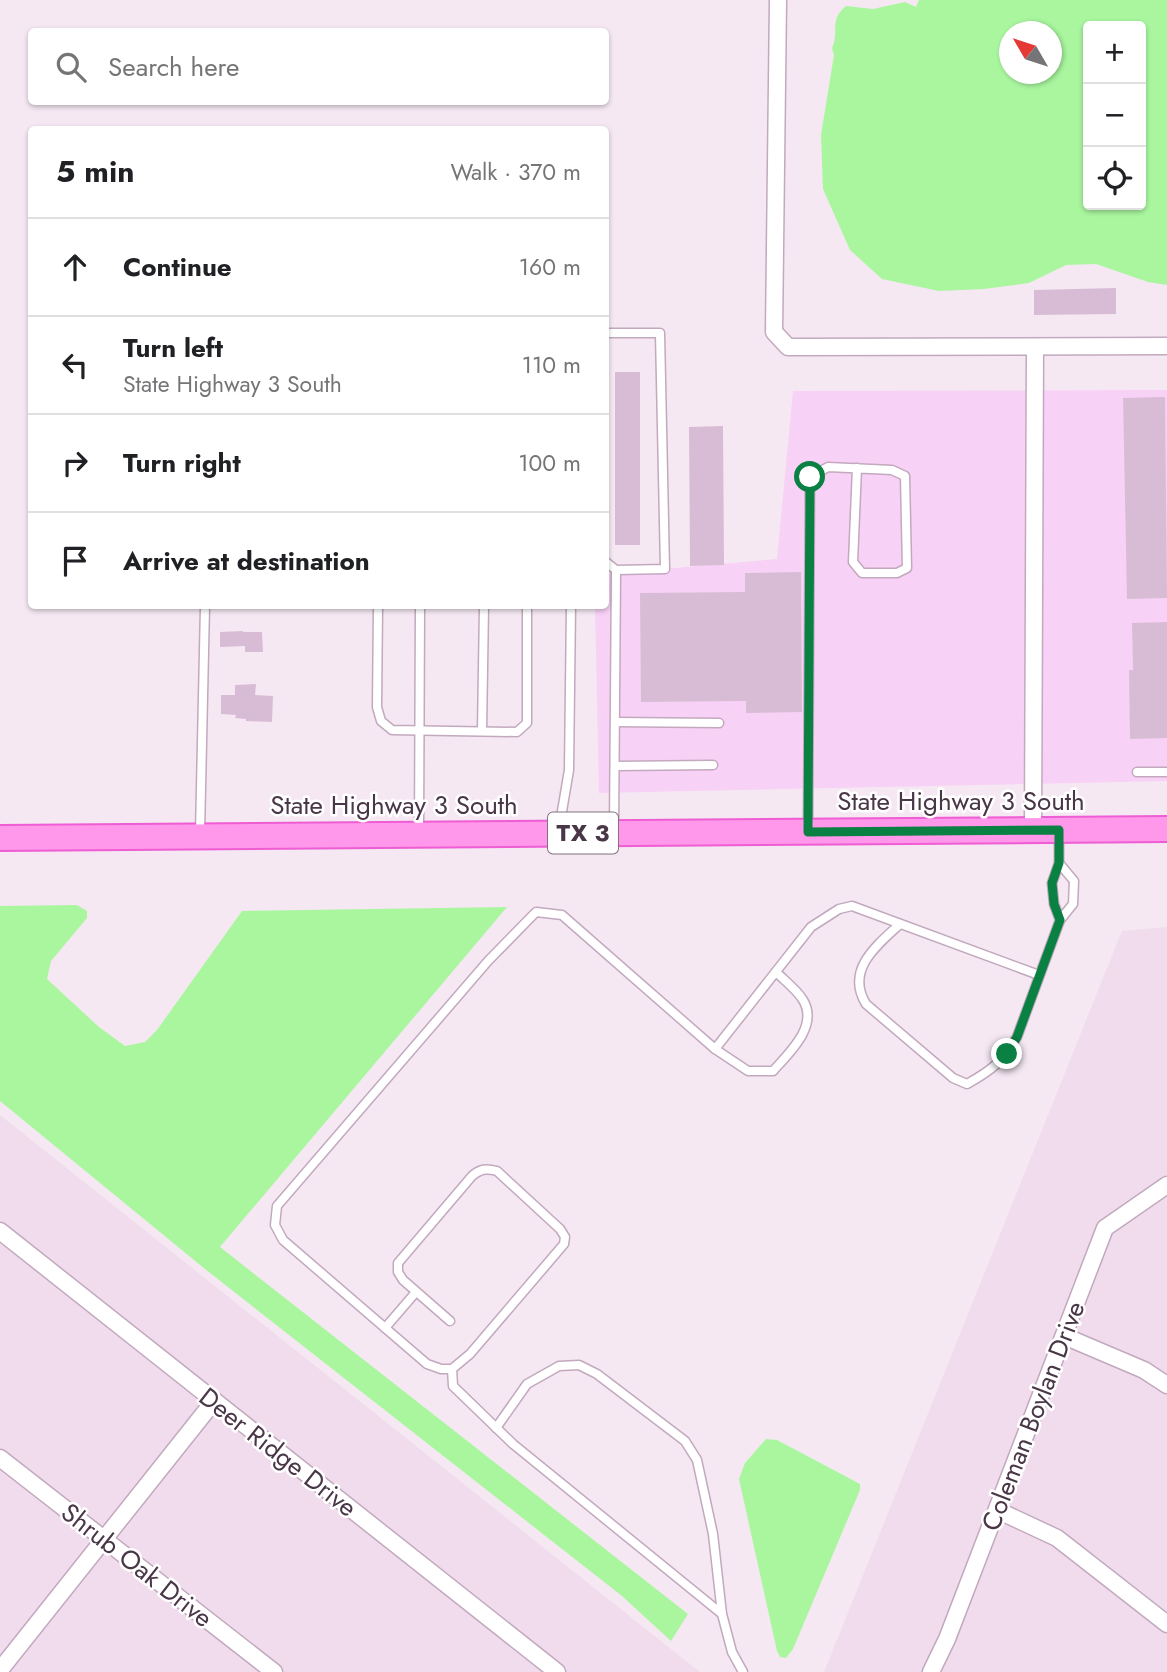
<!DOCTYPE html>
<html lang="en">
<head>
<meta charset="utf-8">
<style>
	:root { --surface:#fff; --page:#f2f2f2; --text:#202124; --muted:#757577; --line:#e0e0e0 }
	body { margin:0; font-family:Jost,sans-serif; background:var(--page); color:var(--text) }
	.controls { position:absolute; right:21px; top:21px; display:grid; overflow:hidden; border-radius:7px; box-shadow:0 2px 5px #0004 }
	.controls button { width:63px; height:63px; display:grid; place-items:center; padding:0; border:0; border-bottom:2px solid var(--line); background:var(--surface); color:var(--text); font:35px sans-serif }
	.compass { position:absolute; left:999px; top:21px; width:63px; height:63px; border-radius:50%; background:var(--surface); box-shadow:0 2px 5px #0004; rotate:309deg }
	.stop { position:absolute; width:21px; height:21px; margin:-16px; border:5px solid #0b8043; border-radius:50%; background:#fff }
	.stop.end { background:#0b8043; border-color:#fff; box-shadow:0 2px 7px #0008 }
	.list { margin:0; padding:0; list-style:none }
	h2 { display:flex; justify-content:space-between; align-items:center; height:91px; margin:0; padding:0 28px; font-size:30px }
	h2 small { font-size:23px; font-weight:400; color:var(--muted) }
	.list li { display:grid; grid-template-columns:46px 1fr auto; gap:21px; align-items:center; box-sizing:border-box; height:98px; padding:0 28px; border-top:2px solid var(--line) }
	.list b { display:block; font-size:26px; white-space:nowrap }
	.list p { margin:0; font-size:23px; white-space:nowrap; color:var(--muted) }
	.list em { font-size:23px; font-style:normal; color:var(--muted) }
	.icon { flex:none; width:38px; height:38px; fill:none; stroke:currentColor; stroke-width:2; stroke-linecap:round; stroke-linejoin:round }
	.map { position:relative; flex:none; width:1167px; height:1672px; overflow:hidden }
	.search { position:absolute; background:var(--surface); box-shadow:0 2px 5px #0004; left:28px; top:28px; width:581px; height:77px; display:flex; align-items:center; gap:18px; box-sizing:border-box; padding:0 24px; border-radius:7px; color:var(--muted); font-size:26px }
	.panel { position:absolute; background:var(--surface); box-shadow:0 2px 5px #0004; left:28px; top:126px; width:581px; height:483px; border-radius:7px }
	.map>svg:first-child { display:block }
	.residential { fill:#f1dced }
	.commercial { fill:#f8d1f6 }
	.water { fill:#a9f69f; fill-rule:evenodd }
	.building { fill:#d8bcd5 }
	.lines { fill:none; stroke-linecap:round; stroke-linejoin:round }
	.lane-casing { stroke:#c2a9be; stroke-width:11 }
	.street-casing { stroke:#c2a9be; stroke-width:19 }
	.primary-casing { stroke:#ee5dd3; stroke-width:28 }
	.lane { stroke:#fff; stroke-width:8 }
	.street { stroke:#fff; stroke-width:16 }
	.primary { stroke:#ff97ea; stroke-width:24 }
	.route { stroke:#0b8043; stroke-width:9 }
	.labels { text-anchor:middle; stroke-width:5; stroke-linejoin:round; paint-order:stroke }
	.shield { fill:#fff; stroke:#80727e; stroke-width:2 }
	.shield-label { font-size:24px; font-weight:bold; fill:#493647 }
	.street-label { font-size:26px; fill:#493647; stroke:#fff }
</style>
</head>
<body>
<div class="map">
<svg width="1167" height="1672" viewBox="0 0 1167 1672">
	<rect width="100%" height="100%" fill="#f5e8f3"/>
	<g class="residential">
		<path d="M1167,927v745h-343l298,-741z"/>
		<path d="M0,1115l700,557h-700z"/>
	</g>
	<path class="commercial" d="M1167,390v391l-568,12 -4,-187h11v-32l171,-15 16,-168z"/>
	<g class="water">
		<path d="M919,0h248v285l-19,-3 -52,-18 -30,1 -37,18 -45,6 -45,2 -57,-12 -32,-29 -27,-61 -2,-54 13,-80 -2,-7c8,-17 -4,-27 14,-42l27,3 32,-7 11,5zM1088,26h53v179h-53zM1010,32h42v42h-42z"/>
		<path d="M77,905l10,6v7l-36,43 -4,18 52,48 26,19 20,-4 12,-12 85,-119 265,-4 -287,340 468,367 -17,27 -49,-45 -417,-327 -205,-168v-195z"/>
		<path d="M766,1439l11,1 83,44v6l-67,159 -7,9 -6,-1 -3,-6 -38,-172 6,-16z"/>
	</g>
	<g class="building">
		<path d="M1116,288v26l-82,1v-25z"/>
		<rect x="615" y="372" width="25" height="173"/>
		<path d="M1165,397l2,201 -40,1 -4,-201z"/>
		<path d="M723,426l1,139 -34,1 -1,-139z"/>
		<path d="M801,572l1,140 -56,1v-12l-105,1 -1,-109 105,-1v-19z"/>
		<path d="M1167,622v116l-37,1 -1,-69h4l-1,-47z"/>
		<path d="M243,631v1h19l1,20h-18v-6l-25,1v-15z"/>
		<path d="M256,684l-1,11 18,1 -1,26 -26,-1v-2l-11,-1 1,-3 -15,-1v-19h14v-10z"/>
	</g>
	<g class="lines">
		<g class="lane-casing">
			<g id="lane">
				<path d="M606,333h54l5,236 -49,1 -10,-8"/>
				<path d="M378,606l-1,101 4,14 11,9 125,2 10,-9v-117"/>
				<path d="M616,722l103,1"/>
				<path d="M482,731l2,-125"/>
				<path d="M616,766l97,-1"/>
				<path d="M1137,772h30"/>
				<path d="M559,829l10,-59 2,-164"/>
				<path d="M808,829l2,-352 18,-10 64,3 13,6 2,92 -10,5h-35l-9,-11 4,-94"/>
				<path d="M614,830l2,-260"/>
				<path d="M1059,831v32l-7,20 2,21 6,16"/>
				<path d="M419,832l1,-226"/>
				<path d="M200,833l5,-227"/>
				<path d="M900,924c-23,21 -55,46 -34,80l87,74 14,6c25,-14 35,-22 50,-47l43,-117 13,-16 1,-23 -15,-18"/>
				<path d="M715,1049l33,22h25c16,-18 46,-45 30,-71 -6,-10 -19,-20 -27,-28"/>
				<path d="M450,1321l-47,-41 -5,-8v-9l74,-87c8,-7 14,-8 25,-5l63,58 5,8 -1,7 -94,110 -18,15h-11l-14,-5 -144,-124 -8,-15 2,-19 211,-245 48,-49 26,3 153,134 96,-122 28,-18 13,-3 187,69"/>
				<path d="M385,1328l31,-36"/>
				<path d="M452,1369l1,17 60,58 209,170"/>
				<path d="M496,1428l31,-44 32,-18 20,-1 18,9 88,67 12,19 16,74 9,80 10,38 11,20"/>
			</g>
		</g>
		<g class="street-casing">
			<g id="street">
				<path d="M778,0l-4,332 14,15 379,-1"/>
				<path d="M1033,830l2,-483"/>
				<path d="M0,1231l557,441"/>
				<path d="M1064,1336l80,34 23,15"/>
				<path d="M0,1458l274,214"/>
				<path d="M997,1510l60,28 110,86"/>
				<path d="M0,1670l214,-269"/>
				<path d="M931,1672l16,-33 158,-411 62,-43"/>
			</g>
		</g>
		<g class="primary-casing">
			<path id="primary" d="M0,838l1167,-9"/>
		</g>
		<use href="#lane" class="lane"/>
		<use href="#street" class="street"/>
		<use href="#primary" class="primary"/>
	</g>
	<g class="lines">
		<path class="route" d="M810,477l-2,355 251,-2v33l-7,20 2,21 6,16 -43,117 -10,17"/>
	</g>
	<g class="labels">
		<rect class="shield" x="548" y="812.5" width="70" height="41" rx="5"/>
		<g class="shield-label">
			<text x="583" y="841">TX 3</text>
		</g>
		<g class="street-label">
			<text x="961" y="810">State Highway 3 South</text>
			<text x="394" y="814">State Highway 3 South</text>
			<text transform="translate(1033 1416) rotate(-69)" y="9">Coleman Boylan Drive</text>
			<text transform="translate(278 1452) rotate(38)" y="9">Deer Ridge Drive</text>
			<text transform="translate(137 1565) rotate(38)" y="9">Shrub Oak Drive</text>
		</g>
	</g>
</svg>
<div class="controls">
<button>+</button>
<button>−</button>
<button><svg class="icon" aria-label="locate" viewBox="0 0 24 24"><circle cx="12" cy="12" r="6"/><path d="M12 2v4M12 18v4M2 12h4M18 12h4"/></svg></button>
</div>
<svg class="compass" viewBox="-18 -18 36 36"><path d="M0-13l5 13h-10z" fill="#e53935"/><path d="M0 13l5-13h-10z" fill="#757577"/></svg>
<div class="stop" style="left:810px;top:477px"></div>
<div class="stop end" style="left:1007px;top:1054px"></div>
<div class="search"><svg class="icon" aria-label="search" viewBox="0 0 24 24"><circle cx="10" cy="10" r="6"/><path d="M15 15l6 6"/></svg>Search here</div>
<section class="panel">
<h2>5 min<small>Walk · 370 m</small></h2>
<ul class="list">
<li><svg class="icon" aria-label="ahead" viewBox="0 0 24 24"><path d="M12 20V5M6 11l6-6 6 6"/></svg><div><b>Continue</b></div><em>160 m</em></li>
<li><svg class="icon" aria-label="left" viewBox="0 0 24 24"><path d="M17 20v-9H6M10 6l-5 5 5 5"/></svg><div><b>Turn left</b><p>State Highway 3 South</p></div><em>110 m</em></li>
<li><svg class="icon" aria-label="right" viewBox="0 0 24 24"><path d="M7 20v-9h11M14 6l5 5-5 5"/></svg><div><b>Turn right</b></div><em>100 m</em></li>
<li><svg class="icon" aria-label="arrive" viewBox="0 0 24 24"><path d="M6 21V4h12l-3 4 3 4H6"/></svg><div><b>Arrive at destination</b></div></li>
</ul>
</section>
</div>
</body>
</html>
